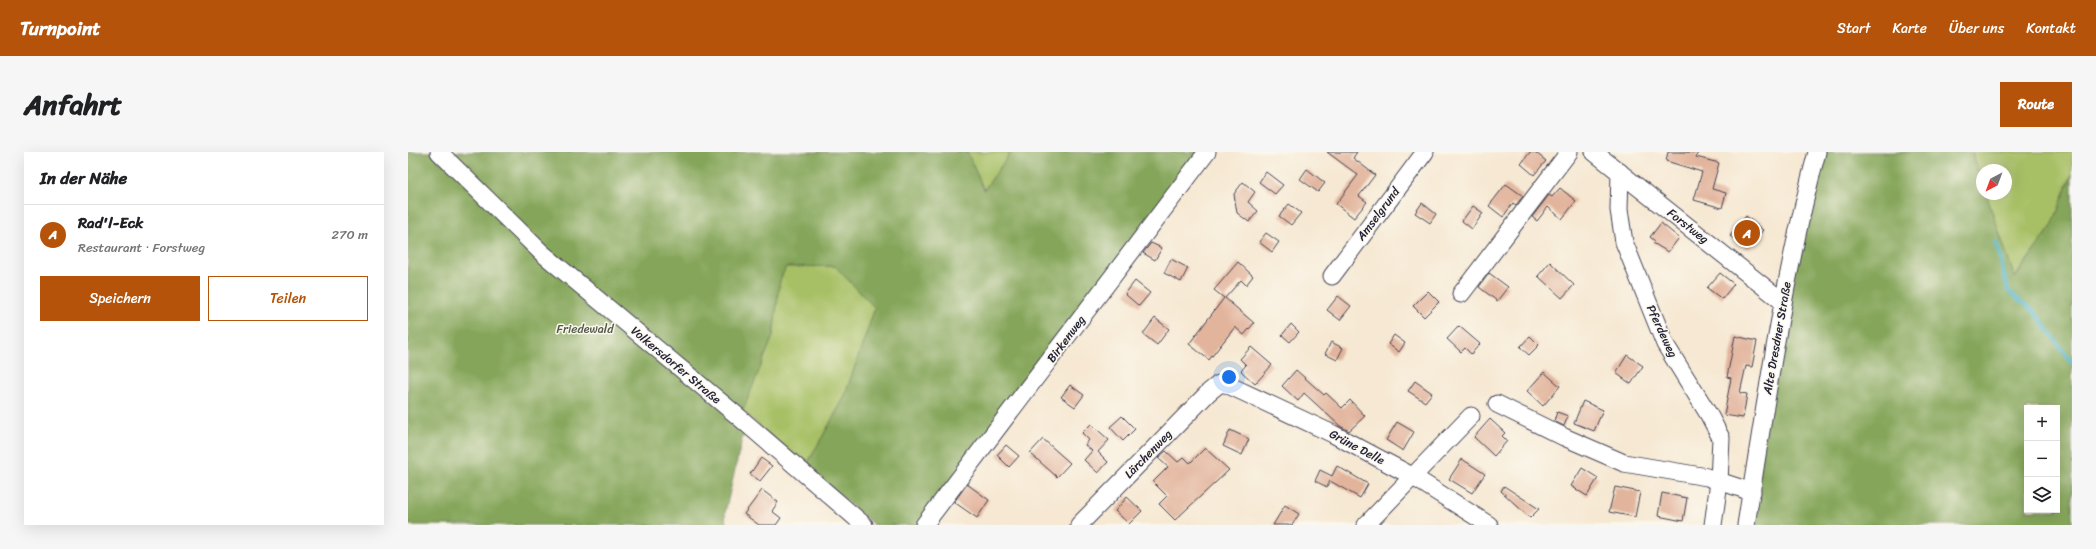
<!DOCTYPE html>
<html lang="de">
<head>
<meta charset="utf-8">
<style>
	:root { --surface:#fff; --page:#f6f6f6; --text:#202124; --muted:#757577; --line:#e0e0e0; --accent:#b45309 }
	body { margin:0; font-family:Sriracha,sans-serif; background:var(--page); color:var(--text) }
	.controls { position:absolute; right:12px; bottom:12px; display:grid; overflow:hidden; border-radius:0px; box-shadow:0 4px 16px #0002 }
	.controls button { width:36px; height:36px; display:grid; place-items:center; padding:0; border:0; border-bottom:1px solid var(--line); background:var(--surface); color:var(--text); font:20px sans-serif }
	.compass { position:absolute; left:1568px; top:12px; width:36px; height:36px; border-radius:50%; background:var(--surface); box-shadow:0 4px 16px #0002; rotate:221deg }
	.you { position:absolute; left:821px; top:225px; width:14px; height:14px; margin:-10px; border:3px solid #fff; border-radius:50%; background:#1a73e8; box-shadow:0 0 0 6px #1a73e833 }
	.badge { display:grid; place-items:center; width:26px; height:26px; border-radius:50%; background:var(--accent); color:#fff; font-size:13px; font-weight:700 }
	.pin { position:absolute; translate:-50% -50%; border:2px solid #fff; box-shadow:0 1px 4px #0006 }
	.list { margin:0; padding:0; list-style:none }
	h2 { display:flex; justify-content:space-between; align-items:center; height:52px; margin:0; padding:0 16px; font-size:17px }
	h2 small { font-size:13px; font-weight:400; color:var(--muted) }
	.list li { display:grid; grid-template-columns:26px 1fr auto; gap:12px; align-items:center; box-sizing:border-box; height:60px; padding:0 16px; border-top:1px solid var(--line) }
	.list b { display:block; font-size:15px; white-space:nowrap }
	.list p { margin:0; font-size:13px; white-space:nowrap; color:var(--muted) }
	.list em { font-size:13px; font-style:normal; color:var(--muted) }
	.actions { display:flex; gap:8px; padding:12px 16px }
	.actions a { flex:1; padding:9px 0; border:1px solid var(--accent); border-radius:0px; text-align:center; font-size:14px; color:var(--accent) }
	.actions .main { background:var(--accent); color:#fff }
	.icon { flex:none; width:22px; height:22px; fill:none; stroke:currentColor; stroke-width:2; stroke-linecap:round; stroke-linejoin:round }
	.map { position:relative; flex:none; width:1664px; height:373px; overflow:hidden; border-radius:0px }
	header { display:flex; align-items:center; gap:24px; box-sizing:border-box; height:56px; padding:0 20px; background:var(--accent); color:#fff }
	header strong { font-size:19px }
	nav { display:flex; gap:22px; margin-inline-start:auto; font-size:14px }
	.intro { display:flex; align-items:center; justify-content:space-between; box-sizing:border-box; height:96px; padding:0 24px }
	h1 { margin:0; font-size:28px }
	.button { padding:10px 18px; border-radius:0px; background:var(--accent); color:#fff; font-size:14px; font-weight:700 }
	main { display:flex; gap:24px; padding:0 24px }
	aside { flex:1; background:var(--surface); border-radius:0px; box-shadow:0 4px 16px #0002 }
	.map>svg:first-child { display:block }
	.green { fill:#a7c065; stroke:#647150 }
	.forest { fill:#85a65a; stroke:#54644a; fill-rule:evenodd }
	.lines { fill:none; stroke-linecap:round; stroke-linejoin:round }
	.stream { stroke:#49b2c7; stroke-width:4 }
	.building { fill:#e2b49c }
	.minor-casing { stroke:#424052; stroke-width:19 }
	.minor { stroke:#fff; stroke-width:17 }
	.labels { text-anchor:middle; stroke-width:3; stroke-linejoin:round; paint-order:stroke }
	.street-label { font-size:12px; fill:#22223b; stroke:#fbf7ec }
	.park-label { font-size:12px; fill:#51594a; stroke:#fbf7ec }
</style>
</head>
<body>
<header>
<strong>Turnpoint</strong>
<nav><a>Start</a><a>Karte</a><a>Über uns</a><a>Kontakt</a></nav>
</header>
<div class="intro"><h1>Anfahrt</h1><a class="button">Route</a></div>
<main>
<aside>
<h2>In der Nähe<small></small></h2>
<ul class="list">
<li><span class="badge">A</span><div><b>Rad'l-Eck</b><p>Restaurant · Forstweg</p></div><em>270 m</em></li>
</ul>
<div class="actions"><a class="main">Speichern</a><a>Teilen</a></div>
</aside>
<div class="map">
<svg width="1664" height="373" viewBox="0 0 1664 373">
	<rect width="100%" height="100%" fill="#fbf7ec"/>
	<filter id="ink" filterUnits="userSpaceOnUse"><feTurbulence type="fractalNoise" baseFrequency=".025" numOctaves="2"/><feDisplacementMap in="SourceGraphic" scale="8" xChannelSelector="R" yChannelSelector="G"/><feConvolveMatrix kernelMatrix="1 2 1 2 8 2 1 2 1" color-interpolation-filters="sRGB"/></filter>
	<filter id="wash" filterUnits="userSpaceOnUse"><feTurbulence type="fractalNoise" baseFrequency=".012" numOctaves="4" result="noise"/><feDisplacementMap in="SourceGraphic" scale="16" xChannelSelector="R" yChannelSelector="G"/><feGaussianBlur stdDeviation="0.9" result="paint"/><feColorMatrix in="noise" values="0 0 0 0 0 0 0 0 0 0 0 0 0 0 0 0 0 1.4 0 .05"/><feComposite in="paint" operator="in"/></filter>
	<g filter="url(#wash)">
		<rect width="100%" height="100%" fill="#f6e8d2"/>
		<g class="green">
			<path d="M559,0h44l-27,38z"/>
			<path d="M1564,0h100v22l-20,52 -38,52 -28,-84h20v-24h-24v12z"/>
			<path d="M427,114l40,42 -31,90 -38,68 -64,-55 31,-75 7,-56 5,-13z"/>
		</g>
		<g class="forest">
			<path d="M0,0h559l17,38 27,-38h191l-281,373h-47l-68,-59 38,-68 31,-90 -40,-42 -49,1 -6,13 -7,56 -33,82 9,9 -7,12 -17,74 1,12h-318z"/>
			<path d="M1405,0h159l10,30v12h4l29,84 37,-52 20,-52v351h-331zM1619,256h30v102h-30z"/>
		</g>
		<g class="lines">
			<path class="stream" d="M1588,90l12,49 27,21 37,51"/>
		</g>
		<g id="blocks">
			<g class="building">
				<path d="M919,0h30l-4,6 22,17 -16,21 8,6 -13,16 -18,-14 22,-29z"/>
				<path d="M1122,0h5l11,9 -12,14 -13,-11z"/>
				<path d="M1260,0h30l-2,5 23,6 -7,26 14,4 -4,15 -28,-8 8,-28 -36,-11z"/>
				<path d="M899,17l18,14 -7,9 -18,-13z"/>
				<path d="M858,20l17,13 -8,9 -16,-12z"/>
				<path d="M835,30l12,10 -7,10 10,9 -9,11 -12,-9 -3,-19z"/>
				<path d="M1098,32l17,12 -7,9 -3,-2 -10,14 -14,-11z"/>
				<path d="M1152,36l16,13 -14,18 -14,-12 -11,14 -5,-4 17,-22 3,2z"/>
				<path d="M1014,51l14,11 -6,9 -15,-10z"/>
				<path d="M881,52l12,9 -10,12 -12,-9z"/>
				<path d="M1065,54l10,7 -11,16 -10,-8z"/>
				<path d="M1338,64l17,14 -15,19 -18,-13z"/>
				<path d="M1253,71l18,15 -11,14 -15,-9 2,-2 -5,-4z"/>
				<path d="M858,81l13,9 -7,10 -13,-10z"/>
				<path d="M743,91l11,5 -7,12 -12,-7z"/>
				<path d="M763,107l17,9 -7,14 -17,-9z"/>
				<path d="M830,110l15,14 -7,9 -5,-5 -16,18 29,25 -10,12 -9,-8 -26,33 -20,-16 35,-46 -10,-8z"/>
				<path d="M1142,110l24,23 -12,13 -24,-22z"/>
				<path d="M1081,121l19,14 -11,14 -18,-14z"/>
				<path d="M1312,121l14,11 -12,15 -15,-11z"/>
				<path d="M727,129l15,12 -11,13 -14,-12z"/>
				<path d="M1020,139l11,11 -15,15 -11,-11z"/>
				<path d="M930,144l13,10 -11,14 -13,-10z"/>
				<path d="M747,166l14,11 -12,16 -14,-11z"/>
				<path d="M883,172l8,8 -9,10 -8,-7z"/>
				<path d="M1051,174l21,18 -9,10 -6,-6 -4,4 -14,-13z"/>
				<path d="M986,183l11,8 -6,9 -11,-8z"/>
				<path d="M1122,184l9,9 -10,10 -9,-8z"/>
				<path d="M1327,184l22,5 -5,26 -6,-1 -6,27 7,1 -4,24 -19,-3 7,-37 -4,-1z"/>
				<path d="M923,190l12,6 -6,12 -12,-6z"/>
				<path d="M843,195l21,18 -17,19 -14,-13 5,-6 -6,-6z"/>
				<path d="M1219,203l16,11 -12,18 -15,-11z"/>
				<path d="M888,218l28,25 2,-2 16,15 8,-8 15,16 -16,15 -9,-5 -36,-33 -6,8 -16,-15z"/>
				<path d="M1136,220l16,14 -17,20 -16,-15z"/>
				<path d="M1007,229l17,12 -7,9 -17,-11z"/>
				<path d="M662,233l14,10 -9,12 -14,-10z"/>
				<path d="M1175,249l20,9 -9,21 -20,-8z"/>
				<path d="M1149,260l11,4 -4,10 -10,-5z"/>
				<path d="M714,264l13,13 -12,12 -13,-14z"/>
				<path d="M1082,267l15,14 -3,3 5,5 -13,15 -20,-19z"/>
				<path d="M989,270l17,10 -11,19 -17,-11z"/>
				<path d="M683,272l18,16 -11,12 10,10 -10,11 -14,-13 8,-9 -7,-6 4,-5 -7,-7z"/>
				<path d="M822,278l19,9 -7,16 -19,-9z"/>
				<path d="M635,287l27,24 -13,14 -27,-24z"/>
				<path d="M598,293l13,11 -10,11 -12,-12z"/>
				<path d="M797,296l24,22 -54,50 -16,-16 8,-8 -14,-14 15,-15 -10,-9 8,-7 12,11 6,-5 6,6z"/>
				<path d="M353,306l11,8 -12,15 -10,-7z"/>
				<path d="M1054,307l23,15 -13,19 -23,-14z"/>
				<path d="M929,314l31,18 -8,14 -30,-17 -3,6 -12,-6 5,-11 12,6z"/>
				<path d="M1174,316l16,10 -11,18 -16,-10z"/>
				<path d="M559,332l22,16 -12,18 -23,-16z"/>
				<path d="M1096,334l35,23 -9,9 -29,-27z"/>
				<path d="M1207,335l25,5 -5,25 -26,-5z"/>
				<path d="M354,338l16,12 -6,9 9,7 -5,7h-17l-15,-11z"/>
				<path d="M1254,341l25,5 -4,23 -25,-5z"/>
				<path d="M719,345l15,14 -13,13 -14,-13z"/>
				<path d="M877,353l14,9 -7,11h-19z"/>
			</g>
		</g>
	</g>
	<g filter="url(#ink)">
		<use href="#blocks" fill-opacity="0" stroke="#424052" stroke-width="1"/>
		<g class="lines">
			<g class="minor-casing">
				<g id="minor">
					<path d="M31,0l103,101 198,165 124,107"/>
					<path d="M1186,0l188,149"/>
					<path d="M1212,20l-1,38 5,32 41,102 44,71 12,23 -2,44 -6,43"/>
					<path d="M924,124l93,-124"/>
					<path d="M1053,142l108,-142"/>
					<path d="M1089,252l67,33 60,26 83,14 45,15"/>
					<path d="M516,373l283,-373"/>
					<path d="M671,373l130,-133 10,-8h7l107,50 79,42 77,49"/>
					<path d="M958,373l105,-109"/>
					<path d="M1338,373c20,-125 38,-250 71,-373"/>
				</g>
			</g>
			<use href="#minor" class="minor"/>
		</g>
	</g>
	<g class="labels">
		<g class="street-label">
			<text transform="translate(970 62) rotate(-53)" y="4">Amselgrund</text>
			<text transform="translate(1280 74) rotate(38)" y="4">Forstweg</text>
			<text transform="translate(1254 179) rotate(65)" y="4">Pferdeweg</text>
			<text transform="translate(1369 186) rotate(-80)" y="4">Alte Dresdner Straße</text>
			<text transform="translate(658 187) rotate(-53)" y="4">Birkenweg</text>
			<text transform="translate(268 213) rotate(40)" y="4">Volkersdorfer Straße</text>
			<text transform="translate(949 295) rotate(28)" y="4">Grüne Delle</text>
			<text transform="translate(740 302) rotate(-46)" y="4">Lärchenweg</text>
		</g>
		<g class="park-label">
			<text x="177" y="181">Friedewald</text>
		</g>
	</g>
</svg>
<div class="controls">
<button>+</button>
<button>−</button>
<button><svg class="icon" aria-label="layers" viewBox="0 0 24 24"><path d="M12 4l9 5-9 5-9-5zM3 14l9 5 9-5"/></svg></button>
</div>
<svg class="compass" viewBox="-18 -18 36 36"><path d="M0-13l5 13h-10z" fill="#e53935"/><path d="M0 13l5-13h-10z" fill="#757577"/></svg>
<div class="you"></div>
<div class="pin badge" style="left:1339px;top:81px">A</div>
</div>
</main>
</body>
</html>
